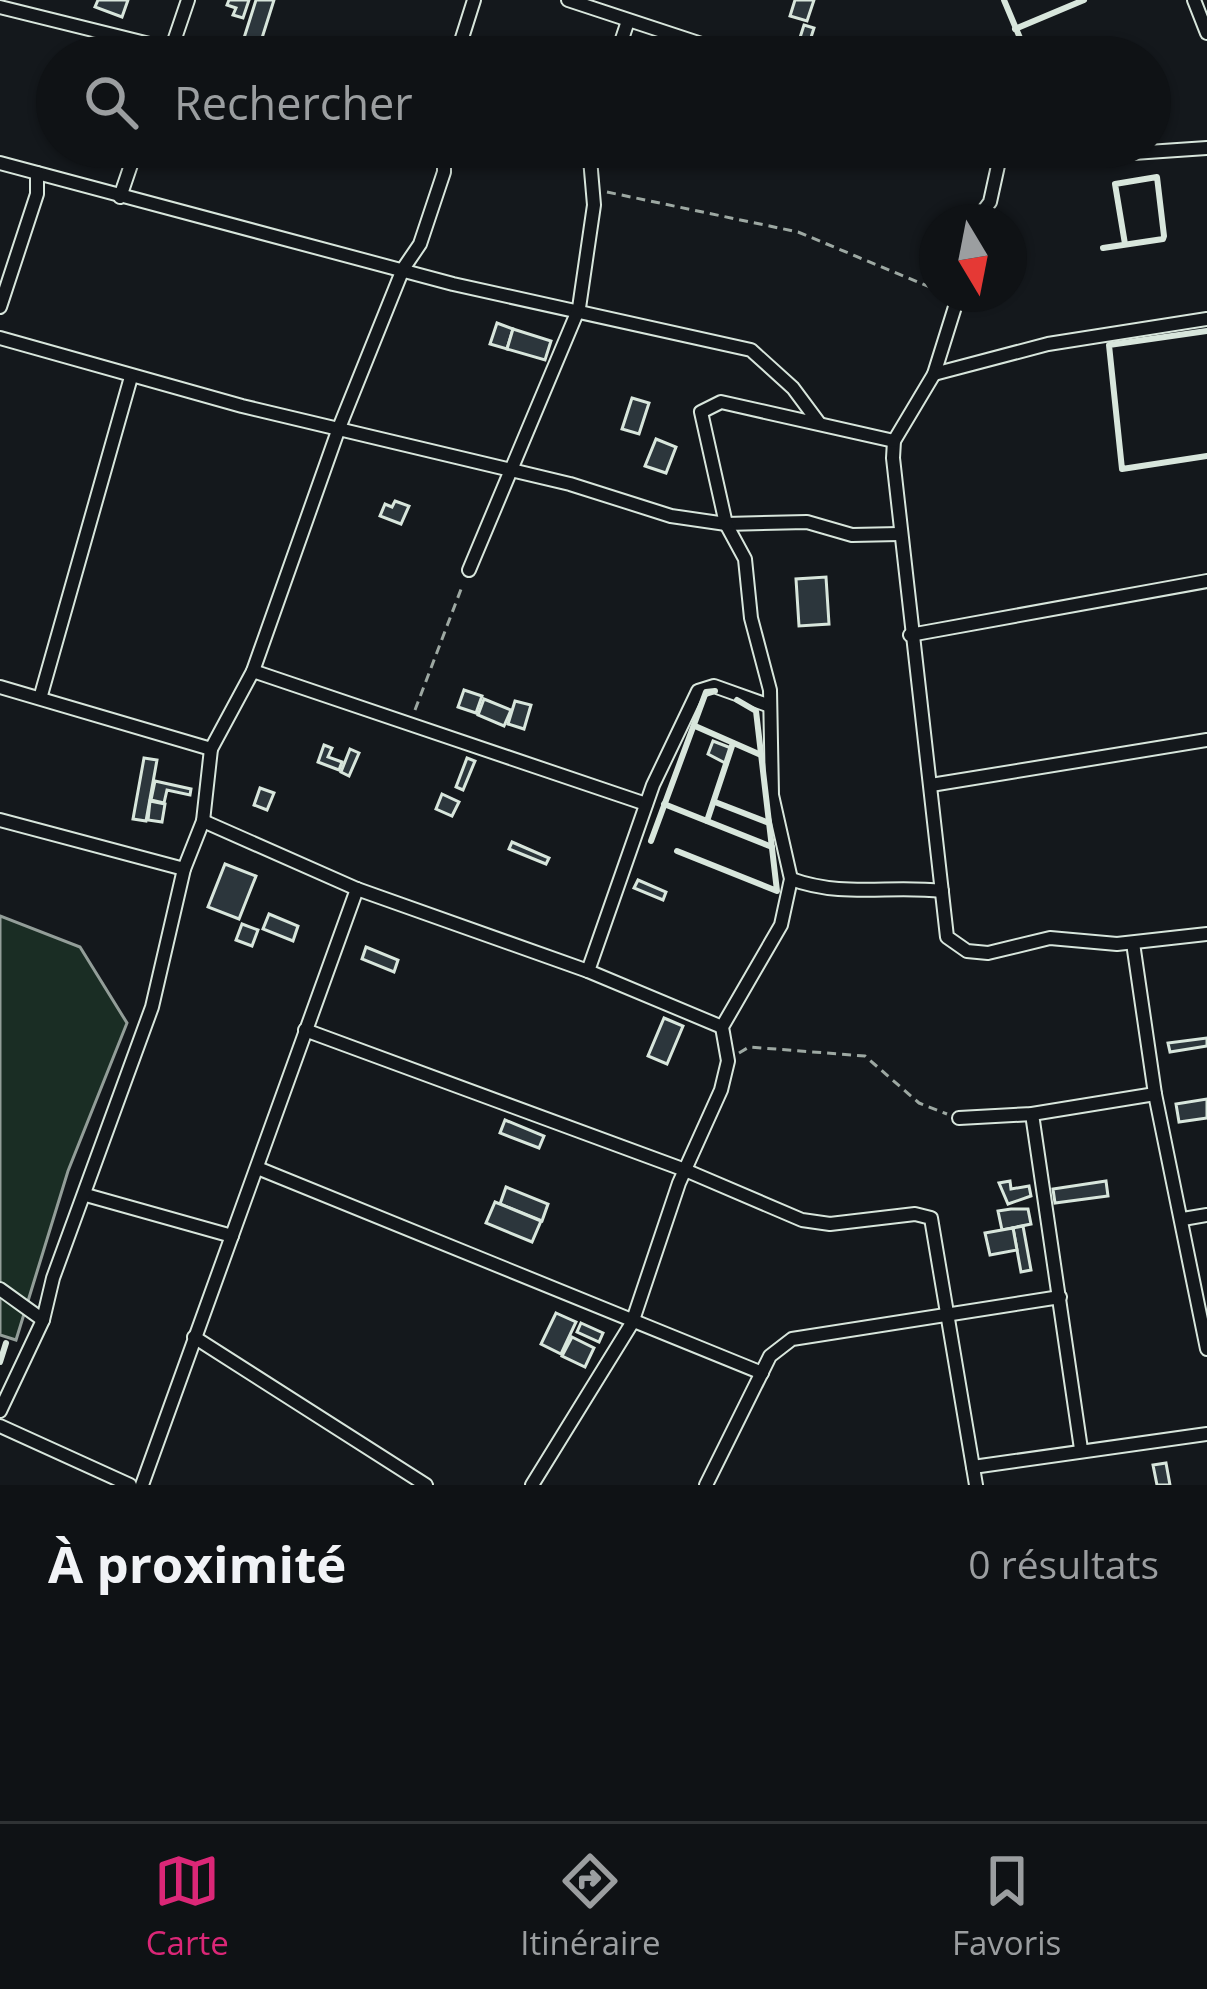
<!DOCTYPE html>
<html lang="fr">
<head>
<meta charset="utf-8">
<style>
	:root { --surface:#0f1215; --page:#181b1e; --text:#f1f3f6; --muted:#9b9ea0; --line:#2f3234; --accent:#db2777 }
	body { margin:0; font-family:"Open Sans",sans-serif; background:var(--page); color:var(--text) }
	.compass { position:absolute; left:919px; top:204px; width:108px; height:108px; border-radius:50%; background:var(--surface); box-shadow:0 3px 9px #0004; rotate:170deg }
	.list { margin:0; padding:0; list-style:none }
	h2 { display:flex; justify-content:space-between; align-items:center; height:156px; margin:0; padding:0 48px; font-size:51px }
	h2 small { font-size:39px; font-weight:400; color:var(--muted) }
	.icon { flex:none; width:66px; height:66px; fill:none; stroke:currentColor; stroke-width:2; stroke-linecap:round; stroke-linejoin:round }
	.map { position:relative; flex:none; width:1207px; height:1485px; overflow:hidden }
	.search { position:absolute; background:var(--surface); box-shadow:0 3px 9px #0004; left:36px; right:36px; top:36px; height:132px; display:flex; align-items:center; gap:30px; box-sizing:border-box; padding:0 42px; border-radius:66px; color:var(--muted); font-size:45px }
	.sheet { height:336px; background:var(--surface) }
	nav { display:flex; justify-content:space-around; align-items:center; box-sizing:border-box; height:168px; border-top:3px solid var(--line); background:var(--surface); font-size:33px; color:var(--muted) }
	nav a { display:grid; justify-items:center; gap:6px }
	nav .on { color:var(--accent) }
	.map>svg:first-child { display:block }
	.green { fill:#1a2d24; stroke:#939e99; stroke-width:3 }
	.building { fill:#2c363c; stroke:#d8e6dc; stroke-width:3 }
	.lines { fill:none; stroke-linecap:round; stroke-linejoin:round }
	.street-casing { stroke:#d8e6dc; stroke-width:16 }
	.path { stroke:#9da8a2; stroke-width:3; stroke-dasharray:9 6; stroke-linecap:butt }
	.street { stroke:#14181c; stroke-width:12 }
	.wall { stroke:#d8e6dc; stroke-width:6 }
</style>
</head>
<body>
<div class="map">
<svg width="1207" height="1485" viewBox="0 0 1207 1485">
	<rect width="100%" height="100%" fill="#14181c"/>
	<path class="green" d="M0,916l80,31 47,76 -59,148 -52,169 -16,-5z"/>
	<g class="building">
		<path d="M98,0h30l-6,17 -27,-10z"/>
		<path d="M229,0h20l-6,18 -10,-3 3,-7 -9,-3z"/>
		<path d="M256,0h18l-18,57h-18z"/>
		<path d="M795,0h19l-7,21 -17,-5z"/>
		<path d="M804,25l10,3 -7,22 -10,-3z"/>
		<path d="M497,323l16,6 -6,20 -17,-5z"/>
		<path d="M513,329l38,12 -6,19 -38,-11z"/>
		<path d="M632,398l17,5 -10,31 -17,-5z"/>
		<path d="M656,439l20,8 -10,26 -21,-7z"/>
		<path d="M395,501l14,5 -8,18 -21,-8 5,-12 7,3z"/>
		<path d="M826,577l3,47 -30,2 -3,-47z"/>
		<path d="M464,690l18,6 -6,17 -18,-6z"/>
		<path d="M484,699l27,11 -7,16 -26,-11z"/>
		<path d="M515,701l16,4 -7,24 -16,-5z"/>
		<path d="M713,741l18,7 -4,16 -19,-10z"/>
		<path d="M324,745l8,3 -4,9 14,5 -3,8 -21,-8z"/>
		<path d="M350,749l9,4 -10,23 -8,-4z"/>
		<path d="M144,758l13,2 -11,61 -13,-2z"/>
		<path d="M467,758l8,3 -12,29 -7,-3z"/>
		<path d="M155,781l36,8 -1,6 -23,-5 -3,13 -13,-3z"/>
		<path d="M260,788l14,5 -7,17 -13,-5z"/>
		<path d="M442,794l17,8 -7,14 -16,-7z"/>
		<path d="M150,801l15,3 -3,18 -14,-2z"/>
		<path d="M512,842l37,16 -3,6 -37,-15z"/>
		<path d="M225,864l31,12 -17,43 -31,-12z"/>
		<path d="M638,880l28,12 -3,8 -29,-12z"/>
		<path d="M269,914l29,12 -5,15 -30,-12z"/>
		<path d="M242,924l16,6 -6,16 -16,-6z"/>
		<path d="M366,947l32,13 -4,12 -32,-13z"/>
		<path d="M664,1018l19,8 -16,38 -19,-8z"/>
		<path d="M1207,1038v8l-37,6 -2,-9z"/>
		<path d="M1207,1099v19l-28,4 -3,-18z"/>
		<path d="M505,1120l39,16 -5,12 -39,-15z"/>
		<path d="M1010,1181l1,8 18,-3 2,10 -23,8 -9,-21z"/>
		<path d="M1106,1181l2,15 -53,7 -2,-14z"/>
		<path d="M506,1187l42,17 -6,17 -42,-17z"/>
		<path d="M495,1202l46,19 -9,21 -46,-19z"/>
		<path d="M1011,1209h17l3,15 -29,6 -4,-19z"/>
		<path d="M1023,1226l8,44 -10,2 -8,-44z"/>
		<path d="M1013,1228l4,22 -27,5 -5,-22z"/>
		<path d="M556,1313l20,9 -15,32 -20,-10z"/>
		<path d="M581,1323l22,10 -4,9 -22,-10z"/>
		<path d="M572,1337l22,11 -9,19 -23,-11z"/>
		<path d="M1166,1463l4,22h-13l-4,-20z"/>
	</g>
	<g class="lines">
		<g class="street-casing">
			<g id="street">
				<path d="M568,0l173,57"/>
				<path d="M1194,0l13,33"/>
				<path d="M0,7l202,50"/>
				<path d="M169,56l19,-56"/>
				<path d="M456,57l18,-57"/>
				<path d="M616,57l12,-36"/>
				<path d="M989,147l100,9 118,-8"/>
				<path d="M0,163l453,121 298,66 42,38 26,35"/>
				<path d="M120,197l17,-50"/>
				<path d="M975,222l15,-20 11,-50"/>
				<path d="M959,294l-25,80 -40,67 -1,17 54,479 20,14 21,2 62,-15 67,6 90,-10"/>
				<path d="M0,307l37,-113v-21"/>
				<path d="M0,338l242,68 328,78 101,32 55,8 81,-2 45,13 47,-1"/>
				<path d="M934,374l114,-30 159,-25"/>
				<path d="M469,570l110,-262 15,-103 -5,-58"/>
				<path d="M910,635l297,-54"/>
				<path d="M253,671l393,133"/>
				<path d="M0,687l211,62"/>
				<path d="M41,695l90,-318"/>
				<path d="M931,785l276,-45"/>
				<path d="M0,820l184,49"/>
				<path d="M203,821l154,68 231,82 134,56"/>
				<path d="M791,879c52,19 98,6 151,12"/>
				<path d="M1133,943l22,151 52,255"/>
				<path d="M588,971l65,-186 45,-94 16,-5 56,20"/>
				<path d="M305,1030l380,140 117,50 28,4 85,-10 16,4 45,267"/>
				<path d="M1032,1114l49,335"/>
				<path d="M959,1118l73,-4 123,-20"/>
				<path d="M260,1169l502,204"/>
				<path d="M86,1195l146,41"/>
				<path d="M1183,1219l24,-4"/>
				<path d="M0,1289l43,31"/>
				<path d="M194,1337l232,148"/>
				<path d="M0,1411l43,-91 10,-42 99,-271 32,-138 19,-48 8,-72 42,-78 86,-243 64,-159 17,-25 24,-72v-25"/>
				<path d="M0,1426l130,59"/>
				<path d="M973,1467l234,-33"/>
				<path d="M142,1485l215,-596"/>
				<path d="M532,1485l100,-162 47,-140 42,-93 7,-29 -6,-34 59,-102 10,-46 -19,-84 -2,-105 -19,-72 -6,-59 -19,-35 -25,-112 20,-10 173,39"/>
				<path d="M706,1485l64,-129 22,-17 268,-42"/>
			</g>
		</g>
		<g class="path">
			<path d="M607,192l191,40 139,58"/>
			<path d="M415,710l48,-126"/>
			<path d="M739,1053l10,-6 116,9 54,47 28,11"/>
		</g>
		<use href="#street" class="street"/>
		<g class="wall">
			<path d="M1004,0l24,57"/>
			<path d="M1015,29l69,-29"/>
			<path d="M1103,248l60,-9 1,-3 -7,-59 -42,7 10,60"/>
			<path d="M1207,331l-98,14 13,124 85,-13"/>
			<path d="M695,726l66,29"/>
			<path d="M715,802l54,21"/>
			<path d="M664,804l108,43"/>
			<path d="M707,821l26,-78"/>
			<path d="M651,841l55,-149 9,-1"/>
			<path d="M677,851l100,40 -21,-180 -19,-11"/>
			<path d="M0,1362l6,-19"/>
		</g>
	</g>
</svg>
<svg class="compass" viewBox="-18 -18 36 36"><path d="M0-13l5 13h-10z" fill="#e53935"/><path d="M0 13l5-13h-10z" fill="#9b9ea0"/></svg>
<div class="search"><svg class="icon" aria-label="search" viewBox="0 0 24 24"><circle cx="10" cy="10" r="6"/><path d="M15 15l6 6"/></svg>Rechercher</div>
</div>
<section class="sheet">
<h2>À proximité<small>0 résultats</small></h2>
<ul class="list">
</ul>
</section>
<nav>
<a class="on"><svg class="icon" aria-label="map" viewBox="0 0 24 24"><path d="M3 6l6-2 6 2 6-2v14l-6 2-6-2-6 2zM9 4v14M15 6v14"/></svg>Carte</a>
<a><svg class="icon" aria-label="directions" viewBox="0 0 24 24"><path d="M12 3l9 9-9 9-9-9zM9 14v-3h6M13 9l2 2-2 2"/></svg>Itinéraire</a>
<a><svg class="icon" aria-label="saved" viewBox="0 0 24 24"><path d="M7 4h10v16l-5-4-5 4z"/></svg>Favoris</a>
</nav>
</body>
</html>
